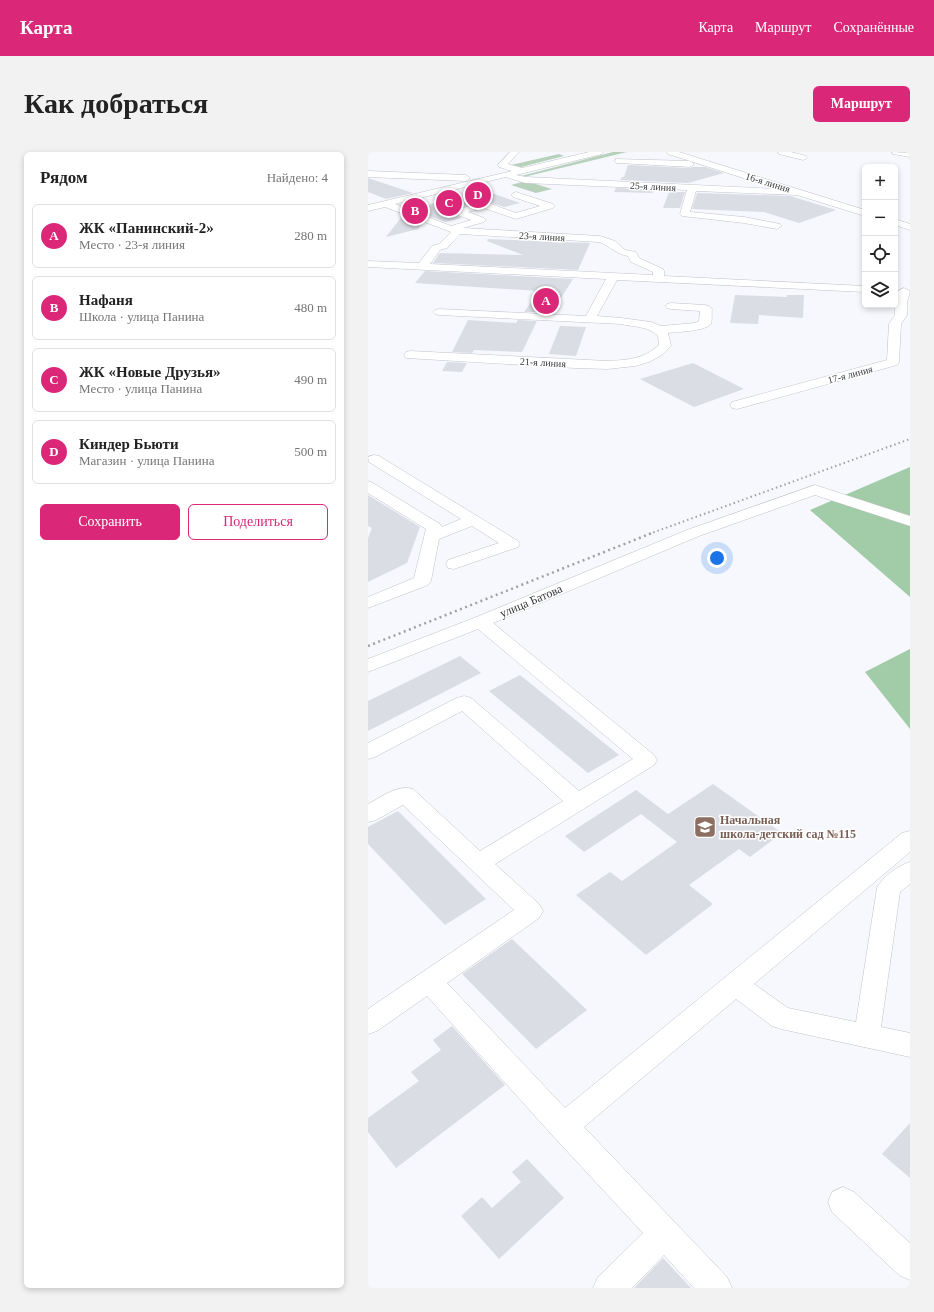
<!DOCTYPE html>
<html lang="ru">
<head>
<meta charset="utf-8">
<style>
	:root { --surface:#fff; --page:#f2f2f2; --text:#222; --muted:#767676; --line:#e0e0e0; --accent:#db2777 }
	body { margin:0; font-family:Georgia,serif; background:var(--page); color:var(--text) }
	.controls { position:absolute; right:12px; top:12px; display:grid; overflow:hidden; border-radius:6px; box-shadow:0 2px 6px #0003 }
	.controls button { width:36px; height:36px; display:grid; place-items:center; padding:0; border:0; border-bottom:1px solid var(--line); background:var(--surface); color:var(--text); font:20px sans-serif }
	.you { position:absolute; left:349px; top:406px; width:14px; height:14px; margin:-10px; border:3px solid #fff; border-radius:50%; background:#1a73e8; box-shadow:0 0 0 6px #1a73e833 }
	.badge { display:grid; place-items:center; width:26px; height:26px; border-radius:50%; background:var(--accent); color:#fff; font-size:13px; font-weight:700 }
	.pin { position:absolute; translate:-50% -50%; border:2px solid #fff; box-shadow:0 1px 4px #0006 }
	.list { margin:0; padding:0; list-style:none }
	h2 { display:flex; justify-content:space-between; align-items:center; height:52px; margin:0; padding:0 16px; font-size:17px }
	h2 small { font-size:13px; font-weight:400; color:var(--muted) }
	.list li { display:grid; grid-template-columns:26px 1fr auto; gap:12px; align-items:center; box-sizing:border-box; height:64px; margin:0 8px 8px; padding:0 8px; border:1px solid var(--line); border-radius:6px }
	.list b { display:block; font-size:15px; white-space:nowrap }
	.list p { margin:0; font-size:13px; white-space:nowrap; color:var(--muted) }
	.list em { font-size:13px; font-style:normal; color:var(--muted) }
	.actions { display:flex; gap:8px; padding:12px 16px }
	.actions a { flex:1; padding:9px 0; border:1px solid var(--accent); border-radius:6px; text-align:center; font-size:14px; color:var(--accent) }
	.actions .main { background:var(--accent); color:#fff }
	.icon { flex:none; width:22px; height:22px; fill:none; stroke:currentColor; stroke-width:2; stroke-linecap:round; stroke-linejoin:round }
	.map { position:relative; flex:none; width:542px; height:1136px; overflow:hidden; border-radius:6px }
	header { display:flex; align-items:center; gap:24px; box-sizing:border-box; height:56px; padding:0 20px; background:var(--accent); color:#fff }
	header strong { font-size:19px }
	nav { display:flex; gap:22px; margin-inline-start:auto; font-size:14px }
	.intro { display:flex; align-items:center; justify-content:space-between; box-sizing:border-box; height:96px; padding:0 24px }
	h1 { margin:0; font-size:28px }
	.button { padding:10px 18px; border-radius:6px; background:var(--accent); color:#fff; font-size:14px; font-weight:700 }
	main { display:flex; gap:24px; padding:0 24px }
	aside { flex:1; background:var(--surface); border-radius:6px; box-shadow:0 2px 6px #0003 }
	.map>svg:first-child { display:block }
	.green { fill:#b8d1bb }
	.forest { fill:#a2cba7 }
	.building { fill:#dadde4 }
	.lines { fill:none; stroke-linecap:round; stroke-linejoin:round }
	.minor-casing { stroke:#bfc2c9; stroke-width:1 }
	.minor { fill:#fff; fill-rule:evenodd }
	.rail-far1 { stroke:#9fa1a5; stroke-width:2; stroke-dasharray:1.5 3; stroke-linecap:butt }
	.rail { stroke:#9fa1a5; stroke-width:2.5; stroke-dasharray:2 3.5; stroke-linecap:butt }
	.labels { text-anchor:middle; stroke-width:3; stroke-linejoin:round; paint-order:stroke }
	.far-street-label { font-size:10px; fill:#37383b; stroke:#fff }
	.street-label { font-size:12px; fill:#37383b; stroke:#fff }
	.education-label { font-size:12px; font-weight:bold; fill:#785e54; stroke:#fff; text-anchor:start }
</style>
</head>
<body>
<header>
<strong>Карта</strong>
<nav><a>Карта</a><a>Маршрут</a><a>Сохранённые</a></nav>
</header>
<div class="intro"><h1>Как добраться</h1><a class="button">Маршрут</a></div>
<main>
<aside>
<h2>Рядом<small>Найдено: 4</small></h2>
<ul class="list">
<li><span class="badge">A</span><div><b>ЖК «Панинский-2»</b><p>Место · 23-я линия</p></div><em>280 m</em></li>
<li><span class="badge">B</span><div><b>Нафаня</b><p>Школа · улица Панина</p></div><em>480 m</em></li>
<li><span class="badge">C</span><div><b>ЖК «Новые Друзья»</b><p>Место · улица Панина</p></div><em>490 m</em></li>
<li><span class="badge">D</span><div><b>Киндер Бьюти</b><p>Магазин · улица Панина</p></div><em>500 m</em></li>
</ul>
<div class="actions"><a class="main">Сохранить</a><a>Поделиться</a></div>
</aside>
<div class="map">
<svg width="542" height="1136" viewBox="0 0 542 1136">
	<rect width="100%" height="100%" fill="#f6f8fe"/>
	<g class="green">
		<path d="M245,0h14l-103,25 -3,-1z"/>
		<path d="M191,2l5,2 -43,11 -10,-2z"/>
		<path d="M158,29l26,8 -16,4 -25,-8z"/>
	</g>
	<g class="forest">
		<path d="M542,315v130l-100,-87z"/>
		<path d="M542,497v80l-45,-57z"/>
	</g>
	<g class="building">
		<path d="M260,13l62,3 2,-1h13l19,6 -36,10 -68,-3 2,-3h2z"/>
		<path d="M0,26l45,15 -27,6 -18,-7z"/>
		<path d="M248,36l46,2 -11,3 -37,-1z"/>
		<path d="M118,39l34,12 -16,4 -19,-6 -30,8 -3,4 10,5 -17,4 -34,-13z"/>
		<path d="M301,40h16l-5,16h-17z"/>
		<path d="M329,41l93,3 46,14 -37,13 -35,-11 -72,-3z"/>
		<path d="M35,63l20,8 -5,6 -32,8z"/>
		<path d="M120,87l73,3 29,1 -12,27 -145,-7 7,-10 83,2 -36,-14z"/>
		<path d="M57,119l148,8 -12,19 -10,-4 -10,18h-17l15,-21 -124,-8z"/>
		<path d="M367,143l52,2v-2h17l-1,23 -44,-3 -1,9 -28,-1z"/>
		<path d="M100,168l48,3 2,-3 19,1 -15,31 -48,-2 -2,3 -20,-1z"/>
		<path d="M192,174l26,1 -10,29 -27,-2z"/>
		<path d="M79,210l20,1 -5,9 -20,-1z"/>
		<path d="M325,211l51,26 -50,18 -54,-28z"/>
		<path d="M0,343l52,32 -13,36 -39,19v-44l4,-10 -4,-2z"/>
		<path d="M92,504l21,17 -113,58v-30z"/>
		<path d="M152,523l99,80 -31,18 -99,-82z"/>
		<path d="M345,632l69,49 -32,24 -11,-8 -50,36 24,19 -67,51 -70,-60 34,-23 12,9 55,-39 -36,-28 -57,38 -19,-16 71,-46 32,24z"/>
		<path d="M30,659l88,88 -41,26 -77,-81v-17z"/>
		<path d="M144,787l75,71 -51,39 -74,-75z"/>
		<path d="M84,874l53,59 -109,83 -28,-36v-14l51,-37 -8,-9 30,-22 -8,-10z"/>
		<path d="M542,971v55l-28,-24z"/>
		<path d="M159,1007l37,39 -65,61 -38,-43 21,-19 10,11 29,-26 -9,-10z"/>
		<path d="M295,1106l28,30h-57z"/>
	</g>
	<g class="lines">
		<g class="minor-casing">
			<g id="minor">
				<path d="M142,0h9l-11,12 14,4 67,-16h14l-1,2 -86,21 10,2 252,12 -110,-35 -1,-2h12l186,58v6l-68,-21 -101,-4 -6,21 54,5 36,7 2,2 -5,3 -33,-6 -62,-7 -2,-2 7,-24 -162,-7 -19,-6 -111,27 56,22 20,-6 -16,-6 -2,-2 2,-2 30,-8 31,11 24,-7 -27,-9 -2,-2 2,-2 3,-1 37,12 2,2 -2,2 -37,11 -32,-11 -16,4 16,6 2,2 -2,2 -21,6 137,8 15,5 10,9 11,2 3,6 24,11 1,2v5l201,10v6l-248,-12 -20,36 24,2 30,4 10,4 34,-3 4,-2 1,-10 -29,-2 -4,-1 -2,-2 2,-2 4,-1 34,2 4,1 3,3c-1,4 1,13 -2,16 -7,6 -32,7 -42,8l3,13 -9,9 -13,7 -14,4 -27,3 -33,-1 -169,-10 -2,-3 2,-3 4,-1 198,10c19,-1 36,-2 51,-16l-1,-9c-9,-10 -25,-9 -37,-12l-182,-9 -4,-1 -2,-2 2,-2 4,-1 147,7 20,-37 -238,-12v-6l51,2 13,-17 7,-2 12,-12 -66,-25 -17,4v-6l144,-34 -13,-4 -1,-2zM92,82l139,8c11,4 17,12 29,14l3,6 22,10v3l-223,-11 10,-14 7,-2z"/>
				<path d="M410,0h13l15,4 1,2 -4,2 -24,-6z"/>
				<path d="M524,0l18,1v4l-17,-3z"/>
				<path d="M248,7l74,2 4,3 -4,3 -71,-4h-3l-1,-2z"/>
				<path d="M0,19l98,4 4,3 -4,3 -98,-4z"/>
				<path d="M527,67l15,5v6l-15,-5z"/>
				<path d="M536,136l6,3 -3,12v12l-6,9 -2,38 -2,3 -160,44 -5,-1 -2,-3 2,-3 155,-42 2,-36 6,-9v-12l3,-12z"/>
				<path d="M6,303l5,1 139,85 2,3 -2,3 -64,22 -6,-1 -2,-4 2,-4 51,-17 -27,-17 -33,13 -8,42 -3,4 -60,23v-11l46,-19 12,-49 -58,-36v-12l5,2 67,41 2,3 19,-8 -92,-57 -1,-5z"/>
				<path d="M447,333l95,31v10l-95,-31 -116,41 -206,87 161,132 3,5 -3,5 -159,99 44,40 4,7 -4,7 -92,65 118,125 337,-275 8,-2v21l-156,132 34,24 68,14 21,-134c6,-12 21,-22 33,-26v22l-10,8 -19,135 29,6v24l-129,-28 -9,-3 -36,-27 -152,128 143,150 5,11h-38l-30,-33 -32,33h-39l5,-11 45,-44 -90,-97 -126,-140 -50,35 -9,3v-25l146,-99 -111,-105 -27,15 -8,2v-18c14,-7 29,-20 45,-15l67,62 83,-50 -101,-90 -87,46 -7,2v-16l89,-45 7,-2 7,2 108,93 54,-32 -155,-130 -110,43v-13l106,-41 213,-88z"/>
				<path d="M475,1035l11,5 56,51v37l-11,-5 -67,-63 -4,-10 4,-10z"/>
			</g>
		</g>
		<use href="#minor" class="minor"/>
		<path class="rail-far1" d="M281,382l261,-95"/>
		<path class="rail" d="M0,494l284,-113"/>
	</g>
	<defs>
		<g id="school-square" transform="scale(1.15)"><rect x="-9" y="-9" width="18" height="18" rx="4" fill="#8d6e63" stroke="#fff"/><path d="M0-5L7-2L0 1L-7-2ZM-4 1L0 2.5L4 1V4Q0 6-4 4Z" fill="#fff"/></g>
	</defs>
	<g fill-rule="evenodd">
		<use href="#school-square" x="337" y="675"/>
	</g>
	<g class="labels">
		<g class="far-street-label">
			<text transform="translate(400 30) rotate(17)" y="4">16-я линия</text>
			<text transform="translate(285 34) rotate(3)" y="4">25-я линия</text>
			<text transform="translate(174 84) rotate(3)" y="4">23-я линия</text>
			<text transform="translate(175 210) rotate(3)" y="4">21-я линия</text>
			<text transform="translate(482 222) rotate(-15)" y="4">17-я линия</text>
		</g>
		<g class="street-label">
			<text transform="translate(163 449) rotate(-23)" y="4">улица Батова</text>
		</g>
		<g class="education-label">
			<text x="352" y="672">Начальная<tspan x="352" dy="14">школа-детский сад №115</tspan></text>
		</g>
	</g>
</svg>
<div class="controls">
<button>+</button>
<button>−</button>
<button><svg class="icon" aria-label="locate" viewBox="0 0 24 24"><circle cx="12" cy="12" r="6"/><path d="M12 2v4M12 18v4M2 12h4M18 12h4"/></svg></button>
<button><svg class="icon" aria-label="layers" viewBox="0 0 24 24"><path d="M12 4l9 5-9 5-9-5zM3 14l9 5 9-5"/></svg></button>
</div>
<div class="you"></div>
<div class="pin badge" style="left:178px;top:149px">A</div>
<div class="pin badge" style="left:47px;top:59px">B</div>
<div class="pin badge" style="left:81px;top:51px">C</div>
<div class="pin badge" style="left:110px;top:43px">D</div>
</div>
</main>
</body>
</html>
